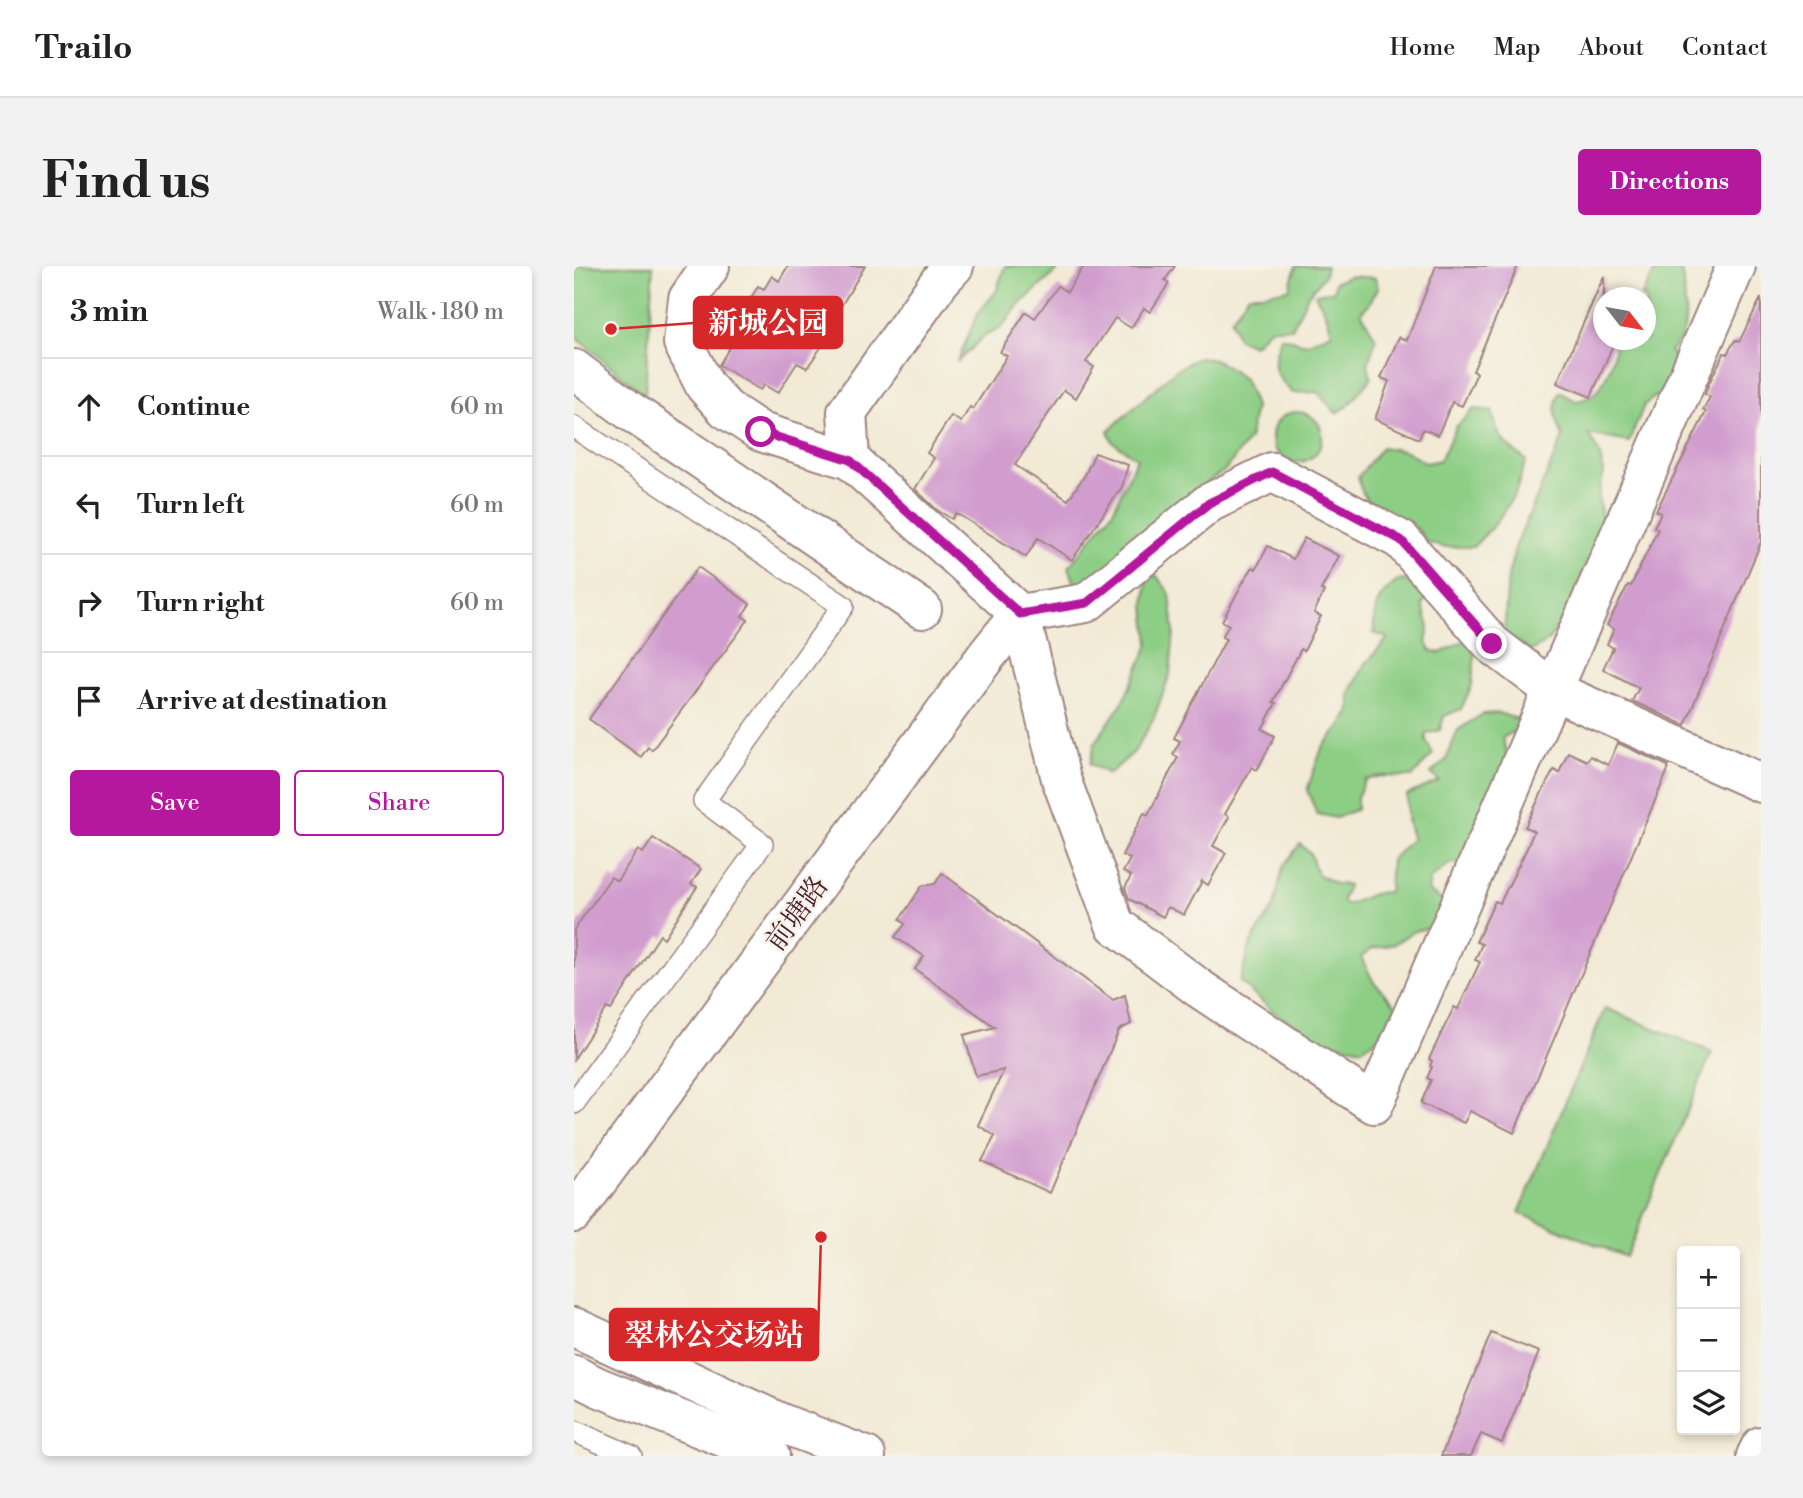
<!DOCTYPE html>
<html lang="en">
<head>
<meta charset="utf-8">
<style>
	:root { --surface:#fff; --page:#f2f2f2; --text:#222; --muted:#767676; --line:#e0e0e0; --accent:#b5179e }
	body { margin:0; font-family:"Libre Bodoni","Noto Serif SC",serif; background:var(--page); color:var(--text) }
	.controls { position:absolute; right:21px; bottom:21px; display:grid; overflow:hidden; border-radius:7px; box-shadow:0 4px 10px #0003 }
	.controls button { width:63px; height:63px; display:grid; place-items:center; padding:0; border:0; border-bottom:2px solid var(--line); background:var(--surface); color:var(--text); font:35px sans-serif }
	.compass { position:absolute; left:1019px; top:21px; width:63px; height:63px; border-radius:50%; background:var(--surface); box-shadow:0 4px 10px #0003; rotate:121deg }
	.stop { position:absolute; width:21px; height:21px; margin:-16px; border:5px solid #b5179e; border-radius:50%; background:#fff }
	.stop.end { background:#b5179e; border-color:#fff; box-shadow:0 2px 7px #0008 }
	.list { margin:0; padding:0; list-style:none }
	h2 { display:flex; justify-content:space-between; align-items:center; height:91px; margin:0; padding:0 28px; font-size:30px }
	h2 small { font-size:23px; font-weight:400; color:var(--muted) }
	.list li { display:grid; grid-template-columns:46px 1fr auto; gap:21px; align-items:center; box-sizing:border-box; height:98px; padding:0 28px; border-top:2px solid var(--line) }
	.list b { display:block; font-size:26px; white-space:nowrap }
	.list em { font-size:23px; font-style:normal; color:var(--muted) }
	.actions { display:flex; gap:14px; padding:21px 28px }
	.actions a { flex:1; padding:16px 0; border:2px solid var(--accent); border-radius:7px; text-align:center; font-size:24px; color:var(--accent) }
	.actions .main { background:var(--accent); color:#fff }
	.icon { flex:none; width:38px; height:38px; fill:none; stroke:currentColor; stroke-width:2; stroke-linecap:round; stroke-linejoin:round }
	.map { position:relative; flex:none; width:1187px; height:1190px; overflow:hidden; border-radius:7px }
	header { display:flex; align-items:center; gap:42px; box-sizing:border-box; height:98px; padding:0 35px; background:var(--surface); border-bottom:2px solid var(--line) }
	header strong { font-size:33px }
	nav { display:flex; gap:38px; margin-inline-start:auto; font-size:24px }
	.intro { display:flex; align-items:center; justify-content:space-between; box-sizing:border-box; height:168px; padding:0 42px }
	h1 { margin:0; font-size:49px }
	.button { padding:18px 32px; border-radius:7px; background:var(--accent); color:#fff; font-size:24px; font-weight:700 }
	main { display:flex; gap:42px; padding:0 42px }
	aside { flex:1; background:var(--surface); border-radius:7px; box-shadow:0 4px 10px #0003 }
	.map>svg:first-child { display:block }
	.green { fill:#8dce85; stroke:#6c7658; stroke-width:2 }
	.building { fill:#d19dcf }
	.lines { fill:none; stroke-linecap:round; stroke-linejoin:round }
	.service-casing { stroke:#9e8480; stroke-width:24 }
	.minor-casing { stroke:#9e8480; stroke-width:42 }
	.tertiary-casing { stroke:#9e8480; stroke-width:42 }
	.secondary-casing { stroke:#9e8480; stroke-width:42 }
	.service { stroke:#fff; stroke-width:21 }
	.minor { stroke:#fff; stroke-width:38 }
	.tertiary { stroke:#fff; stroke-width:38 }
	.secondary { stroke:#fff; stroke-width:38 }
	.route { stroke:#b5179e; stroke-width:9 }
	.labels { text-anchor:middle; stroke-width:5; stroke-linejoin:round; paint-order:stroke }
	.street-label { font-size:28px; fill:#4a1f2b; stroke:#f7f3e8 }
	.leader { fill:none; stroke:#d62828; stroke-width:2.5 }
	.callout-dot { fill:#d62828; stroke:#f7f3e8; stroke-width:2.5 }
	.callout { fill:#d62828; stroke:#d62828; stroke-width:2.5 }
	.callout-label { font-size:30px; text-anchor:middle; font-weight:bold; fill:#fff }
</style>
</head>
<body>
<header>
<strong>Trailo</strong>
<nav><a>Home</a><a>Map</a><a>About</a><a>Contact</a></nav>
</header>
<div class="intro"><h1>Find us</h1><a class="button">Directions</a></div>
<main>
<aside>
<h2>3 min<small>Walk · 180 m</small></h2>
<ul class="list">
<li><svg class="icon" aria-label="ahead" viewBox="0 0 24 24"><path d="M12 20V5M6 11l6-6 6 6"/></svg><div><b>Continue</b></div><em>60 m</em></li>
<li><svg class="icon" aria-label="left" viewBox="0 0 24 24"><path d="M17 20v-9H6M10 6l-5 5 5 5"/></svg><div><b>Turn left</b></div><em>60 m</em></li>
<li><svg class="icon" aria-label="right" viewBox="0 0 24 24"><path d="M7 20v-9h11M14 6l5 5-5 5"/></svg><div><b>Turn right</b></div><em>60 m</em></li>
<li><svg class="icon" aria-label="arrive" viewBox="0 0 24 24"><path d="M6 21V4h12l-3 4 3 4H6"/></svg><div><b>Arrive at destination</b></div></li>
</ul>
<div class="actions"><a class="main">Save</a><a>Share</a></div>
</aside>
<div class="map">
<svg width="1187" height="1190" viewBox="0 0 1187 1190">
	<rect width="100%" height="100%" fill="#f7f3e8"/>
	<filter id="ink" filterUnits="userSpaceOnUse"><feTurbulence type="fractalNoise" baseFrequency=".0143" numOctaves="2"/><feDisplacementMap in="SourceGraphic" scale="14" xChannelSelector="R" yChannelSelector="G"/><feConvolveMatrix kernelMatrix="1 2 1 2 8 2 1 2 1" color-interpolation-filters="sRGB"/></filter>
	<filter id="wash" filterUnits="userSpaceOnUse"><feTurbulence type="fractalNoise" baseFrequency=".00686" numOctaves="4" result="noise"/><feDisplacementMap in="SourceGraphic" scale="28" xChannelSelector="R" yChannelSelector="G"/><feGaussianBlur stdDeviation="1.57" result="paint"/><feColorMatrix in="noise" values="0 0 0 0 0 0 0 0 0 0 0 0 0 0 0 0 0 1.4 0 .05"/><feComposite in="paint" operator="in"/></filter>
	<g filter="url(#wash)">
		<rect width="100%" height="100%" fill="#f2ead5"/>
		<g class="green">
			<path d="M0,0h79l-8,129 -71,-59z"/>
			<path d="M431,0h51l1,5 -38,34 -18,23 -17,8 -27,26 21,-49 18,-21z"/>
			<path d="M722,0h30l-2,10 -16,19 -16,33h-22l-16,17 -16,-6 -7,-19 18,-26h14l26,-5z"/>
			<path d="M1106,0c4,16 9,58 1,72 -3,5 -7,9 -11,13l10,12 -7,21 -29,21 -15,37 -41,-8 11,19 5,19 -6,25 5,26 -33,84 -21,33 -18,11 -27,-17 4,-58 8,-31 47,-108c-7,-16 -11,-29 -3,-45l16,9c5,-1 12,-2 16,-5 15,-12 23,-39 23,-56h31v-42l-5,-1 15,-28z"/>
			<path d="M776,10l25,2 3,10 -9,16 -8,8 15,27 -8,25 3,14 -24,29 -11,6 -18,-21 -25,1c-22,-20 -22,-29 -12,-56l25,7 26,-11 -6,-20 -11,-19 19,-3 1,-9z"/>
			<path d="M625,91l19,4 26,18 11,27 -6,33 -24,31 -53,36 -85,85 -11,-4 -7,-20 44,-56 24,-53 -24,-16 -5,-11 68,-61z"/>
			<path d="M900,143l18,2c6,27 11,33 34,49l-11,34 -20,30 -22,23h-29l-17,-4c-19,-39 -60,-14 -69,-66l24,-30 24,4 20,12 14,-3 16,-33z"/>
			<circle cx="723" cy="171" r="25"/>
			<path d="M583,310l13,18 4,38 -4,42 -17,46 -19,32 -25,22 -19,-10 5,-21 29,-43 25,-56 -4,-38 2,-29z"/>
			<path d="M825,314l21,3 10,13 -8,8 7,23 -3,14 5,10 10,2 26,-14 8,15 -3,31 -11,24 -17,7 -4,14 -14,4v6l7,14 -21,23 -32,-1 -15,4 -8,17v12l-21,9 -19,-4 -10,-24 15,-42 19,-22 9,-16v-17l14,-27 24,-28 -14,-5c-1,-27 3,-37 25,-53z"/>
			<path d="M924,447l22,7 -3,10 -15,8 6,19 -41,104 -18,3 -19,15 -2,12 16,11 -8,24 -24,6 -18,12 -22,5 -11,8 12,24 23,25 -17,31 -17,12 -39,-8 -48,-28 -35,-31 11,-39 23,-37 9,-39 17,-23 10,9 7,21 19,10 12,1 -6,16 4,4c19,-5 21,-13 43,-13l2,-32 21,-21 -5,-20v-24l32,-14 -8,-8 15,-13 12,-30 25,-16z"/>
			<path d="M1031,742l107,44 -86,205 -107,-44z"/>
		</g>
		<g id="blocks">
			<g class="building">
				<path d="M214,0h77l-43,72 4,2 -19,28 -10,-5 -19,30 -14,-8 -4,5 -41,-25 12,-20 -4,-3 10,-16 -2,-1 23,-39 6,3 8,-13 7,5z"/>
				<path d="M510,0h91l-10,14 4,3 -19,29 -6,-4 -13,20 -16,-10 -29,44 8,5 -18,31 -12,-8 -49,75 53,35 17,-25 10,-22 33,12 -6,22 -50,73 -34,-22 -12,19 -70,-44 -4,6 -15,-9 -22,-21 19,-31 -7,-5 24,-37 10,6 9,-15 3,2 34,-53 -7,-4 26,-40 9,6 23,-32 9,6z"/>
				<path d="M862,0h82l-45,105 4,2 -15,33 -10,-4 -14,33 -15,-6 -4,10 -44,-20 14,-38 -8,-3 18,-41 8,3z"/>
				<path d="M1030,10v64h11l-24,57 -34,-14z"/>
				<path d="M1187,32v244l-76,183 -53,-24 7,-13 -36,-19 10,-21 -6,-4 7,-15 -7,-4 21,-40 3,1 27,-57 -4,-2 7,-14 -5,-2 50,-99 -3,-2 7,-13 -5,-3 4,-11 15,-30 3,1 8,-14 4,2z"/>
				<path d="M730,272l35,18 -18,34 3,1 -10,22 7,3 -17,35 -3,-2 -28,53 3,1 -14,26 13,7 -18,34 -5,-3 -27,47 4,3 -16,29 13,7 -18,32 -6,-4 -18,34 -16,-8 -5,10 -34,-18 -4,-11 6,-12 -8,-4 7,-13 -8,-4 22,-42 4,2 30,-58 -5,-3 7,-13 -6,-3 52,-99 -4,-2 7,-12 -7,-4 23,-42 8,-12 3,2 12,-23 25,13z"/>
				<path d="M124,301l52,37 -8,12 6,4 -96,130 -4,-3 -7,10 -52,-38z"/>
				<path d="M1044,477l50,23v4l-154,363 -44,-22 -6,12 -43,-20 10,-23 -4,-2 5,-11 -2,-1 2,-5 -3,-2 25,-52 4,2 22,-47 -5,-2 7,-16 -6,-2 19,-41 5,2 27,-55 7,-17 -9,-4 20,-41 9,-16 5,3 9,-21 19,9 3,-5 18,9z"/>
				<path d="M79,572l48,31 -10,15 6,3 -33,51 -4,-3 -49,75 -4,-2 -33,51v-129l37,-53 6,4 21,-31 5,3z"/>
				<path d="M368,607l171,127 12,-5 6,29 -12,6 -69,163 -68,-32 13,-25 -17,-11 26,-55 -28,6 -12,-41 31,-8 -80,-58 9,-13 -29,-19 10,-13 -5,-5 22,-33 13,-2z"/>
				<path d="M917,1067l48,19 -37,91 -21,-9 -10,22h-30z"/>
			</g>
		</g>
	</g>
	<g filter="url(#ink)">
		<use href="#blocks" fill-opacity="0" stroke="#9e8480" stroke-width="2"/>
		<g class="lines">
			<g class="service-casing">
				<g id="service">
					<path d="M0,161l269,179 -139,195 58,43 -188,259"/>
					<path d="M0,1165l57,25"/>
				</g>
			</g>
			<g class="minor-casing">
				<g id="minor">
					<path d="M136,0l-22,33 -5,44 22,43 21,23 35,23 89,28 170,154 41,165 54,146 85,64 174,115 362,-838"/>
					<path d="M0,103l56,42 292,198"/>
					<path d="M276,194l-3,-48 93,-131 14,-15"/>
					<path d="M446,348l66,-11 123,-100 63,-31 129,68 91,104 62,47 207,92"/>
				</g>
			</g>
			<g class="tertiary-casing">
				<g id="tertiary">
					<path d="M0,947l413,-558 33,-41"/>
					<path d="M1182,1190l5,-10"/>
				</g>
			</g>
			<g class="secondary-casing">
				<g id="secondary">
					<path d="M0,1061l207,96 85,33"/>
					<path d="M0,1109l24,12 172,69"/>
				</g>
			</g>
			<use href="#service" class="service"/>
			<use href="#minor" class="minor"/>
			<use href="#tertiary" class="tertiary"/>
			<use href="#secondary" class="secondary"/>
		</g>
	</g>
	<g class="lines" filter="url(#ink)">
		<path class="route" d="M187,166l89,28 170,154 67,-11 122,-100 63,-31 129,68 91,104"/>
	</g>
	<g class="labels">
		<g class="street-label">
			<text transform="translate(222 647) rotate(-54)" y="10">前塘路</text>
		</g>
	</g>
	<path class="leader" d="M37 63L120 57M247 971L244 1069"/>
	<g class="callout-dot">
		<circle cx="37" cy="63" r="7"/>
		<circle cx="247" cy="971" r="7"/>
	</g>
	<g class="callout">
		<rect x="120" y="31" width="148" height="51" rx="7"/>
		<rect x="36" y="1043" width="208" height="51" rx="7"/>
	</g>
	<g class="callout-label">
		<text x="194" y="67">新城公园</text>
		<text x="140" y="1079">翠林公交场站</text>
	</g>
</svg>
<div class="controls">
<button>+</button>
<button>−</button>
<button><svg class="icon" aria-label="layers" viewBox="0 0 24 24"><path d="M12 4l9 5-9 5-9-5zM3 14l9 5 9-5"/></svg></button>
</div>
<svg class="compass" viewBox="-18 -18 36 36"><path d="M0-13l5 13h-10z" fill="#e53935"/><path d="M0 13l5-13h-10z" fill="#767676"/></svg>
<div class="stop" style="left:187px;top:166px"></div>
<div class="stop end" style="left:918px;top:378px"></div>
</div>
</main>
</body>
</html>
